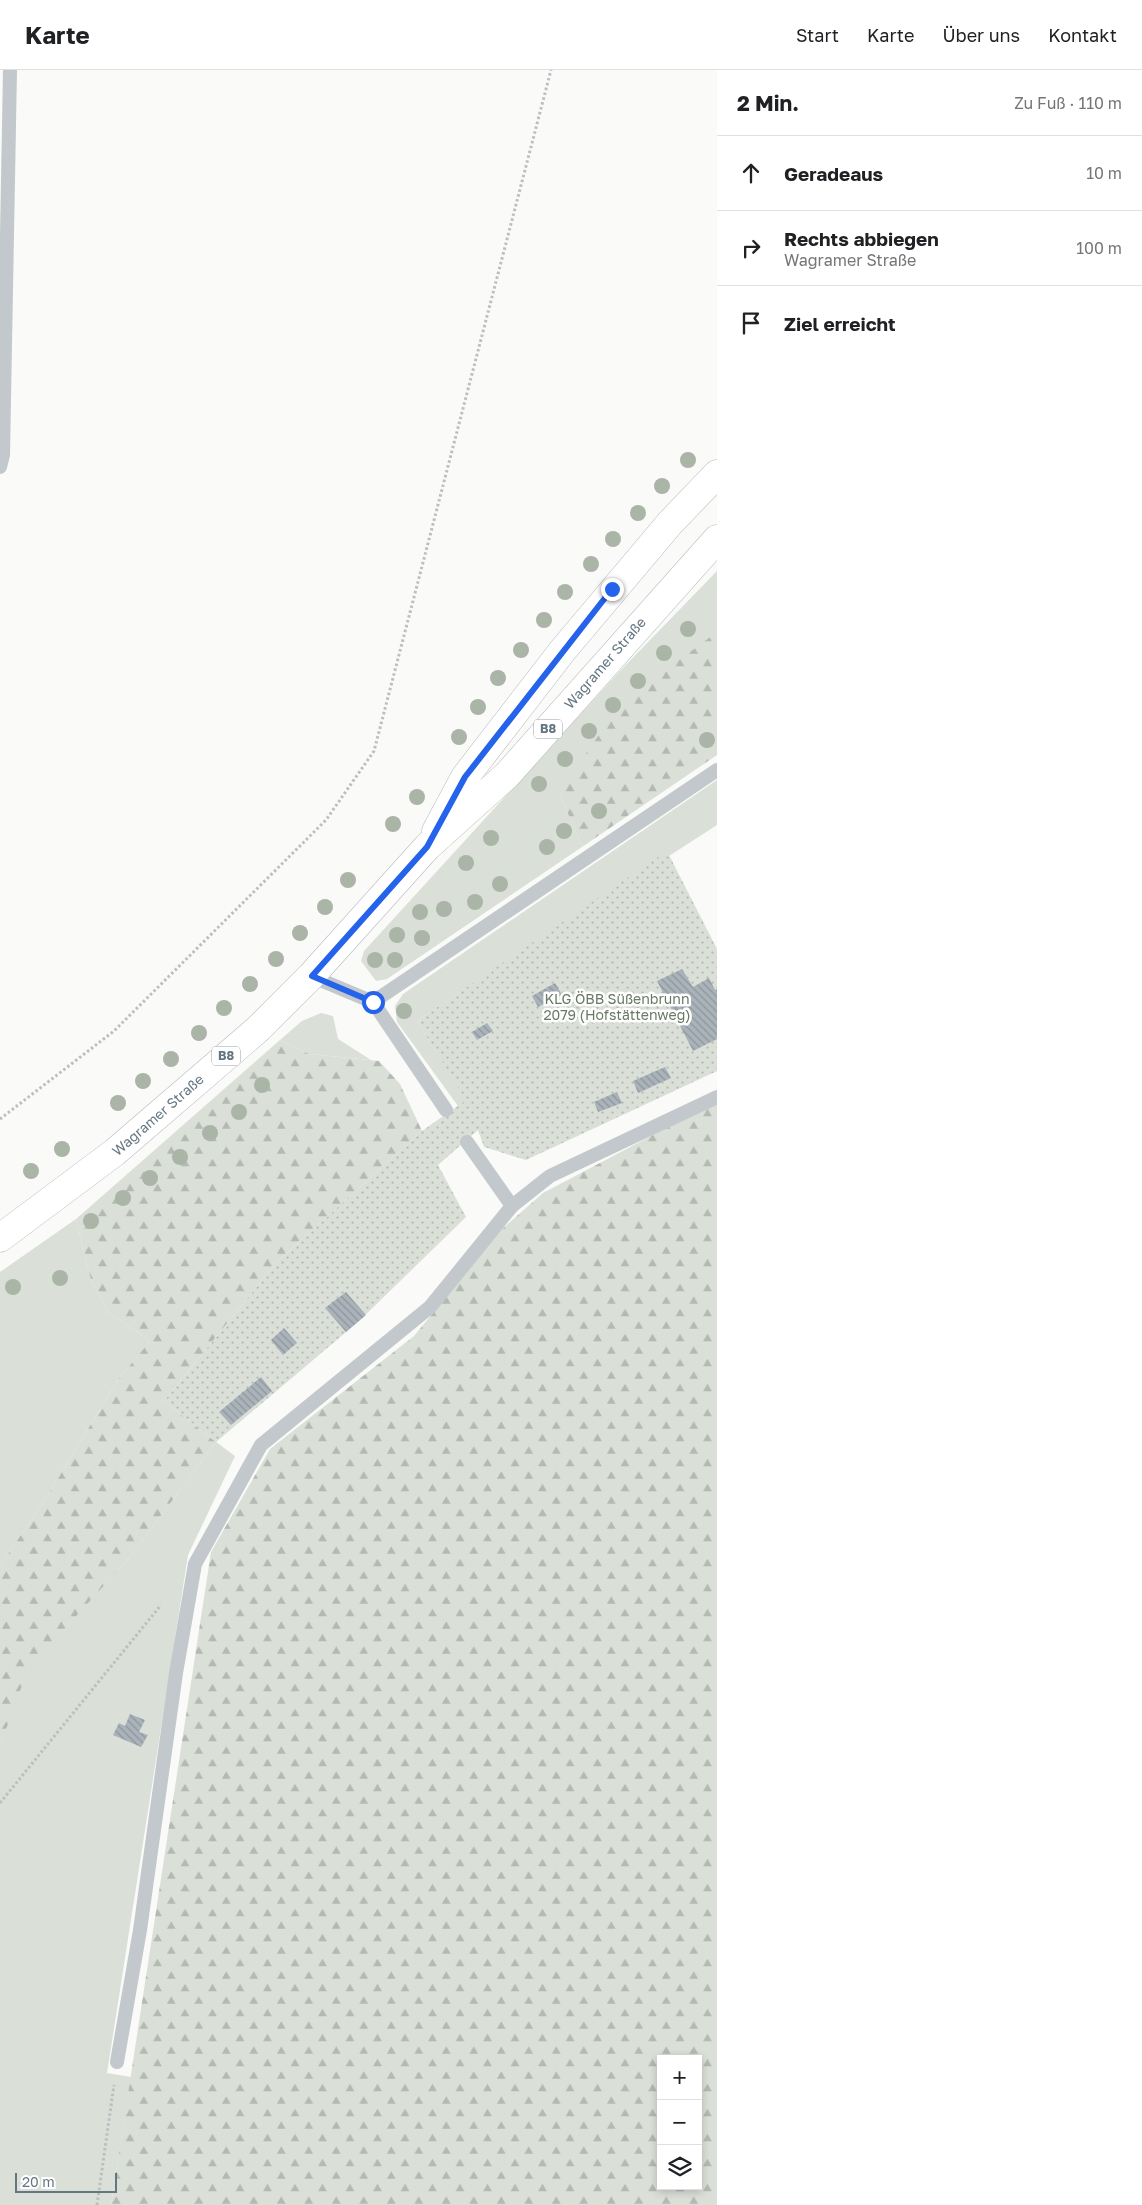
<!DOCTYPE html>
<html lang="de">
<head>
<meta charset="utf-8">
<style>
	:root { --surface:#fff; --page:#f2f2f2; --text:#202124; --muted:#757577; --line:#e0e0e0 }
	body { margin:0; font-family:"Golos Text",sans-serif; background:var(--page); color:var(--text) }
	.controls { position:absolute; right:15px; bottom:15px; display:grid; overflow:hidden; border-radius:0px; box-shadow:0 2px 8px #0003 }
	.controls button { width:45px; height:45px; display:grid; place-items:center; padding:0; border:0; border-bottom:1px solid var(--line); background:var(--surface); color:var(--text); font:25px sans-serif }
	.scale { position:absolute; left:15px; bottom:12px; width:102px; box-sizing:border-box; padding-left:5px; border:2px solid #657683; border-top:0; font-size:14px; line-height:18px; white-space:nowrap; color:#657683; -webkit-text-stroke:4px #fff; paint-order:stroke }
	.stop { position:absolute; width:15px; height:15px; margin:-11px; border:4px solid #2563eb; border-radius:50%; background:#fff }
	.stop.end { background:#2563eb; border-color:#fff; box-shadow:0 1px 5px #0008 }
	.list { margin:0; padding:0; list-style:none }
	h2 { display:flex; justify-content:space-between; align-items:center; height:65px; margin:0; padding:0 20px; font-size:21px }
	h2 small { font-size:16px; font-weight:400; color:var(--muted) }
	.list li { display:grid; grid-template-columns:32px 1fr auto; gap:15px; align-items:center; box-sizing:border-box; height:75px; padding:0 20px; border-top:1px solid var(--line) }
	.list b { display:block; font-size:19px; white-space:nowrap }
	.list p { margin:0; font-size:16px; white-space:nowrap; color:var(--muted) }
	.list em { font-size:16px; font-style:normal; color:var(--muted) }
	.icon { flex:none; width:28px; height:28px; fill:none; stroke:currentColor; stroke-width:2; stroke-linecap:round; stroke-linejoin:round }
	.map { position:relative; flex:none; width:717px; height:2135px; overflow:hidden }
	header { display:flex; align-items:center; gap:30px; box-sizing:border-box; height:70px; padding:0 25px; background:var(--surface); border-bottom:1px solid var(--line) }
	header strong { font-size:24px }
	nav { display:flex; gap:28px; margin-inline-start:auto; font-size:18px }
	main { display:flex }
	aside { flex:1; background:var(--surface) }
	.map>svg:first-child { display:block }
	.green { fill:#dadfd7 }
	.forest { fill:url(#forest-firs); fill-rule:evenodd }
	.garden { fill:url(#garden-dots) }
	.building { fill:url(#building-back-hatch) }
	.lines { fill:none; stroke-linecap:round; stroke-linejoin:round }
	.primary-casing { stroke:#b5babe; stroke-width:29 }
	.path { stroke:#bbbfc2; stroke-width:3; stroke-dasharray:2.5 2.5; stroke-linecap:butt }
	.lane { stroke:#c3c8cc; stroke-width:14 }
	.primary { stroke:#fff; stroke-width:28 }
	.tree { fill:#aab4a7 }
	.route { stroke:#2563eb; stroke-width:6 }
	.labels { text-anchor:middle; stroke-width:5; stroke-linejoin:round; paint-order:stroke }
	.shield { fill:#fff; stroke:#939fa8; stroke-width:1 }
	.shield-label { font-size:12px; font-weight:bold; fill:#657683 }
	.street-label { font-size:14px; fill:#657683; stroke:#fff }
	.park-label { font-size:14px; fill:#687a64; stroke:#fff }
</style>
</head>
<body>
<header>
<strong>Karte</strong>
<nav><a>Start</a><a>Karte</a><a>Über uns</a><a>Kontakt</a></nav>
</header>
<main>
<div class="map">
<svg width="717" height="2135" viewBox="0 0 717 2135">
	<defs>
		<pattern id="forest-firs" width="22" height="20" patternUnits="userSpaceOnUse" patternTransform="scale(1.25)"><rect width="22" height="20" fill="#dadfd7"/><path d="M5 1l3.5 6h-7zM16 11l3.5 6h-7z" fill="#b4b9b4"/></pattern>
		<pattern id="garden-dots" width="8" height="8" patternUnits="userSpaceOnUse" patternTransform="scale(1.25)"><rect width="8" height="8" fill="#dadfd7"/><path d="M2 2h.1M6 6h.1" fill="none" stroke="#b4b9b4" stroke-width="1.8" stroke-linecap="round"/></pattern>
		<pattern id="building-back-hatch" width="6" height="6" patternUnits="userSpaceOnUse" patternTransform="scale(1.25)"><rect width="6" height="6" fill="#aab3b9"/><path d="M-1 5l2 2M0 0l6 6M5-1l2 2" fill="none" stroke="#8e969c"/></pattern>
	</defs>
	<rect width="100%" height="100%" fill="#fafaf8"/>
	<g class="green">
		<path d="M717,501v61l-11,9 -147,151 23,55 -195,132 -11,2 -15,-20 3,-10 255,-279z"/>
		<path d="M717,710v45l-48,31 -2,-4 -250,169 50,79 -9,6 -61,-84 -2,-16 8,-12z"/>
		<path d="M321,943l12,3 5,23 33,21 -62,-6 -29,-14 22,-19z"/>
		<path d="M76,1149l15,61 18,33 41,28 -33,40 -69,114 -48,71v-294z"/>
		<path d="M216,1372l19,14 -47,99 -81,518 24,4 -20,128h-111v-459l27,-77 103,-112z"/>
	</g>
	<g class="forest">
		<path d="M717,562v123l-135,92 -23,-55 63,-90z"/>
		<path d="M280,970l29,14 70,7 21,23 22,47 -145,131 -113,139 52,41 -86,115 -102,112 -28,77v-180l48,-71 69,-114 33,-40 -41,-28 -18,-33 -15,-61z"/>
		<path d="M717,1034v1101h-606l100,-653 59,-103 144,-113 87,-106 42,-37 146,-77zM661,1989h37v127h-37z"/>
	</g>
	<path class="garden" d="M667,781l50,98v122l-191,89 -42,-13 -6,-17 -40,35 28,52 -108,105 -142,120 -52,-41 113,-139 145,-131 44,-31 -49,-79z"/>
	<g class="building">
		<path d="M682,899l11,18 16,-9 6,12 2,-1v50l-24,12 -36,-70z"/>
		<path d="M555,913l7,12 -24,12 -6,-11z"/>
		<path d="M487,953l6,8 -16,9 -5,-8z"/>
		<path d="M665,997l6,11 -33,15 -5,-12z"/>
		<path d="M617,1022l5,11 -24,9 -4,-10z"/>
		<path d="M346,1222l20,23 -20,17 -21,-24z"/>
		<path d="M284,1258l13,15 -14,12 -12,-15z"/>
		<path d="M261,1307l11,14 -41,34 -12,-13z"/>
		<path d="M130,1644l15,6 -6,12 9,3 -7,12 -28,-12 6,-12 6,3z"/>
	</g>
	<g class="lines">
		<g class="primary-casing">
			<g id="primary">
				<path d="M436,761l29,-54 98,-127 107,-127 47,-49"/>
				<path d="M0,1168l115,-86 143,-123 53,-53 116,-129 80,-72 210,-236"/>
			</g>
		</g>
		<g class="path">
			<path d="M0,1049l114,-88 212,-211 48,-69 177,-681"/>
			<path d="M0,1733l161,-198"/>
			<path d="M97,2135l17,-120"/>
		</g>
		<g class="lane">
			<path d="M0,397l3,-12 7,-385"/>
			<path d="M311,906l62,26 344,-232"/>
			<path d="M373,932l73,108"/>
			<path d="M467,1072l45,64"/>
			<path d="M117,1992l23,-132 36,-257 19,-109 66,-119 169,-138 82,-101 38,-30 167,-79"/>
		</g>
		<use href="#primary" class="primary"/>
	</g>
	<g class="tree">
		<circle cx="688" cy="390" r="8"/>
		<circle cx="662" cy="416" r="8"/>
		<circle cx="638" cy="443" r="8"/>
		<circle cx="613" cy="469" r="8"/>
		<circle cx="591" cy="494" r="8"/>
		<circle cx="565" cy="522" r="8"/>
		<circle cx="544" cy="550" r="8"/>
		<circle cx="688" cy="559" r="8"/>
		<circle cx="521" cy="580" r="8"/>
		<circle cx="664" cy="583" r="8"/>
		<circle cx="498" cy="608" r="8"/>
		<circle cx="638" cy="611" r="8"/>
		<circle cx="613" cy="635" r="8"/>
		<circle cx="478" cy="637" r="8"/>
		<circle cx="589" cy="661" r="8"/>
		<circle cx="459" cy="667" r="8"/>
		<circle cx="707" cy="670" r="8"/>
		<circle cx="565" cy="689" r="8"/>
		<circle cx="539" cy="714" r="8"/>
		<circle cx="417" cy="727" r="8"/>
		<circle cx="599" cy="741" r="8"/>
		<circle cx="393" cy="754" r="8"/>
		<circle cx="564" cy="761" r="8"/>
		<circle cx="491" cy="768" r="8"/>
		<circle cx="547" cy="777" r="8"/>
		<circle cx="466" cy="793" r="8"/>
		<circle cx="348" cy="810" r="8"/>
		<circle cx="500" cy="814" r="8"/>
		<circle cx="475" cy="832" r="8"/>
		<circle cx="325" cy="837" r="8"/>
		<circle cx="444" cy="839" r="8"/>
		<circle cx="420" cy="842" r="8"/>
		<circle cx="300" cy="863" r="8"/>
		<circle cx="397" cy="865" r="8"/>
		<circle cx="422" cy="868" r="8"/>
		<circle cx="276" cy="889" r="8"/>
		<circle cx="375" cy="890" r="8"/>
		<circle cx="395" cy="890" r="8"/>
		<circle cx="250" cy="914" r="8"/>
		<circle cx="224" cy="938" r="8"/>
		<circle cx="404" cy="941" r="8"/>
		<circle cx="199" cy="963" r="8"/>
		<circle cx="171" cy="989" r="8"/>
		<circle cx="143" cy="1011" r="8"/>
		<circle cx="262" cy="1015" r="8"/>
		<circle cx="118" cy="1033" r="8"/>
		<circle cx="239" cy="1042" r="8"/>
		<circle cx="210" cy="1063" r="8"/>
		<circle cx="62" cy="1079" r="8"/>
		<circle cx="180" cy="1087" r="8"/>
		<circle cx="31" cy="1101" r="8"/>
		<circle cx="150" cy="1108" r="8"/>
		<circle cx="123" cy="1128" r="8"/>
		<circle cx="91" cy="1151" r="8"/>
		<circle cx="60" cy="1208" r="8"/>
		<circle cx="13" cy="1217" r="8"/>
	</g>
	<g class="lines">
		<path class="route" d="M373,932l-61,-26 115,-129 38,-70 147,-188"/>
	</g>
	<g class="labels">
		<g class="shield">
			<rect x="534" y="649.5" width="28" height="19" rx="4"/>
			<rect x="212" y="976.5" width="28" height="19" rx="4"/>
		</g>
		<g class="shield-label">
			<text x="548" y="663">B8</text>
			<text x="226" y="990">B8</text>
		</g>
		<g class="street-label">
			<text transform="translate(605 593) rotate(-49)" y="5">Wagramer Straße</text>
			<text transform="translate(158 1045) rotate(-41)" y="5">Wagramer Straße</text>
		</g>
		<g class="park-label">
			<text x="617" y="934">KLG ÖBB Süßenbrunn<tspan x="617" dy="16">2079 (Hofstättenweg)</tspan></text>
		</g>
	</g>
</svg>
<div class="controls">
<button>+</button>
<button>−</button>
<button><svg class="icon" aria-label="layers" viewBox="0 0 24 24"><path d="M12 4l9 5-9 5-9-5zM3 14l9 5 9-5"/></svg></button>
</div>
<div class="scale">20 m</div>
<div class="stop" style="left:373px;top:932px"></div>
<div class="stop end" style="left:612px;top:519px"></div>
</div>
<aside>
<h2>2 Min.<small>Zu Fuß · 110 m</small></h2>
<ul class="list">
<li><svg class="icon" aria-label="ahead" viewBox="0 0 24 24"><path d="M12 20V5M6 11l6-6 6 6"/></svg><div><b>Geradeaus</b></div><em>10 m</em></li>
<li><svg class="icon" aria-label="right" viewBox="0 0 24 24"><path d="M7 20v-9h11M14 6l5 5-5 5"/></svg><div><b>Rechts abbiegen</b><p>Wagramer Straße</p></div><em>100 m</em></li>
<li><svg class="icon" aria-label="arrive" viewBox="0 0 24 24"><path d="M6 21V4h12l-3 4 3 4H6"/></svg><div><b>Ziel erreicht</b></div></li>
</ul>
</aside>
</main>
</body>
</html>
